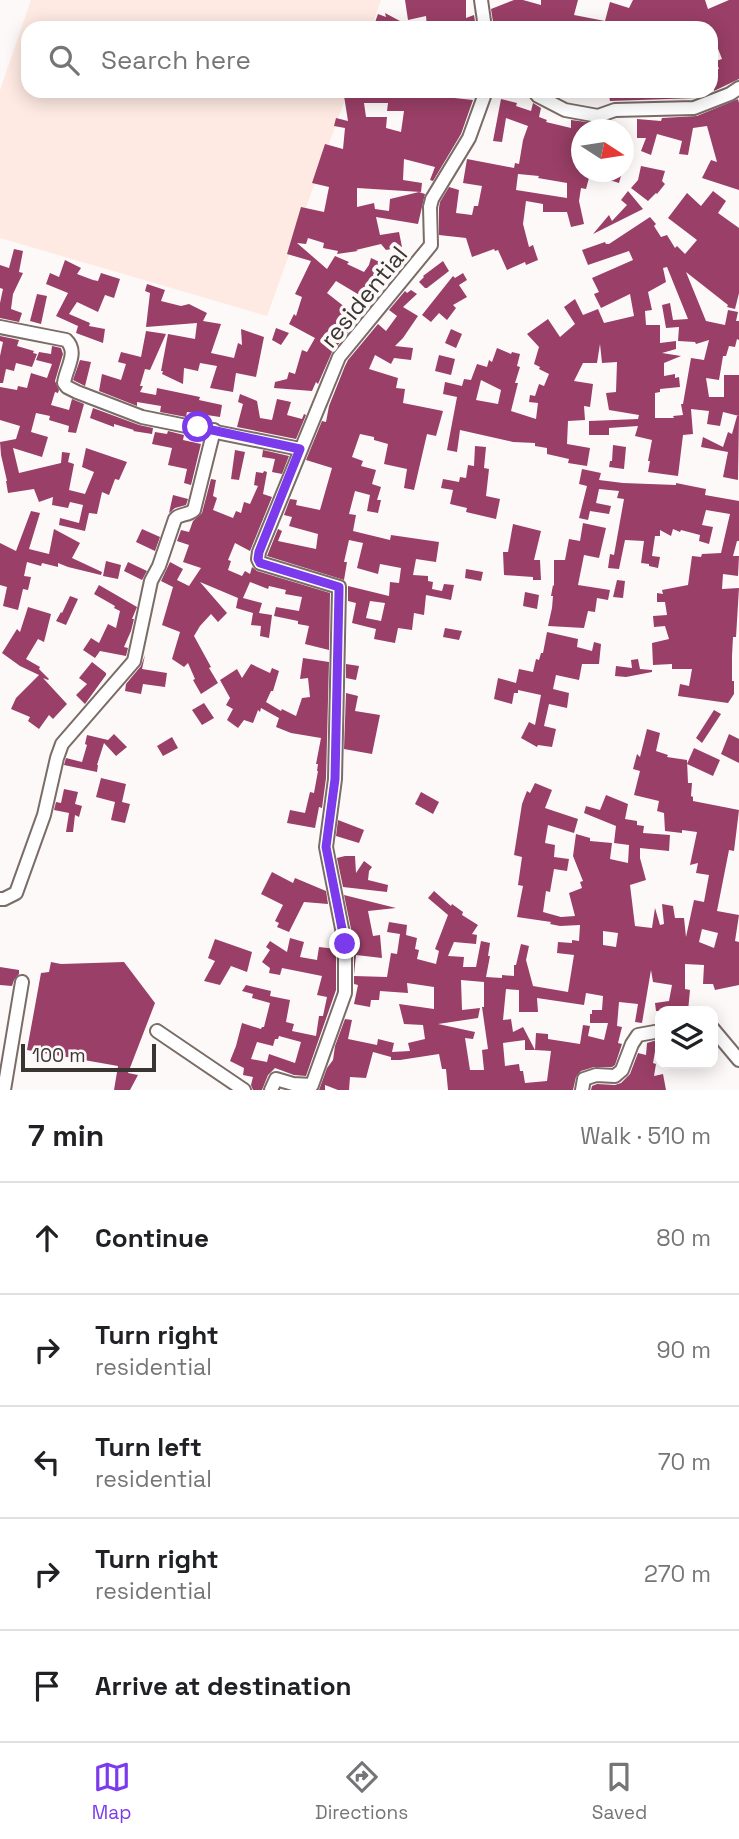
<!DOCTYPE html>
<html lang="en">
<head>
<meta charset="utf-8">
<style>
	:root { --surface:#fff; --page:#f2f2f2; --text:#202124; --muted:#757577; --line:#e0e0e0; --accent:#7c3aed }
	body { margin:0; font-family:"Space Grotesk",sans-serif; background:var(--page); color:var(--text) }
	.controls { position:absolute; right:21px; bottom:21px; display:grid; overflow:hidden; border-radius:14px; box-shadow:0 4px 18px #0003 }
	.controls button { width:63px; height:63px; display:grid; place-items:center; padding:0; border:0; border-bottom:2px solid var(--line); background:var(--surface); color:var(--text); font:35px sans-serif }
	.compass { position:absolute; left:571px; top:119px; width:63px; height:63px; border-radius:50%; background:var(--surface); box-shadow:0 4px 18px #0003; rotate:102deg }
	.scale { position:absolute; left:21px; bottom:18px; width:135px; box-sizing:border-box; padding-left:7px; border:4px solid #3b3532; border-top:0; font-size:19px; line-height:24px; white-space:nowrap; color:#3b3532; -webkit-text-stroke:5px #fdf9f8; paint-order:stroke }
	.stop { position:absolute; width:21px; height:21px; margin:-16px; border:5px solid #7c3aed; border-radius:50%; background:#fff }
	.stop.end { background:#7c3aed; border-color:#fff; box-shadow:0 2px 7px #0008 }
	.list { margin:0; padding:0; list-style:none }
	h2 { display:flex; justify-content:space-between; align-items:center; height:91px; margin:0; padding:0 28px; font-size:30px }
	h2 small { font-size:23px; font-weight:400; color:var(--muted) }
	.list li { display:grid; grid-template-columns:46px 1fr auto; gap:21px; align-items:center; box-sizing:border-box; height:112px; padding:0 28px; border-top:2px solid var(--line) }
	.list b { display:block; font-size:26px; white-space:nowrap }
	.list p { margin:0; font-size:23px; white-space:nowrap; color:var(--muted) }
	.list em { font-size:23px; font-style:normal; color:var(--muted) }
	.icon { flex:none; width:38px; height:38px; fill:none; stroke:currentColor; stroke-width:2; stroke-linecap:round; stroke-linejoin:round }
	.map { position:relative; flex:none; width:739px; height:1090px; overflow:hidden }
	.search { position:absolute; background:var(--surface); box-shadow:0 4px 18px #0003; left:21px; right:21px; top:21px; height:77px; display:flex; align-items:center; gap:18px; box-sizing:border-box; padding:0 24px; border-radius:21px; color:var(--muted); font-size:26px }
	.sheet { height:651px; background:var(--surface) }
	nav { display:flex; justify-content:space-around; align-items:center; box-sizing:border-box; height:98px; border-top:2px solid var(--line); background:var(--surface); font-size:19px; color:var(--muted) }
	nav a { display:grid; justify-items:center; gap:4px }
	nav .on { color:var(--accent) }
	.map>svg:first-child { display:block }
	.built { fill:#feeae2 }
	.building { fill:#9a3f67; fill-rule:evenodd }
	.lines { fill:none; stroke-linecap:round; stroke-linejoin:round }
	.minor-casing { stroke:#7a6c66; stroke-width:16 }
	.minor { stroke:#fff; stroke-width:12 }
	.route { stroke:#7c3aed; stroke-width:9 }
	.labels { text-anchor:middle; stroke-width:7; stroke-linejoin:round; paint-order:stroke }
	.street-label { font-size:24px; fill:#3b3532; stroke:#fdf9f8 }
</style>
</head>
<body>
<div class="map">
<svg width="739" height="1090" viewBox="0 0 739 1090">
	<rect width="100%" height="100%" fill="#fdf9f8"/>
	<path class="built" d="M31,0h350l-10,28h-343v63h320l-81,225 -267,-78v-148z"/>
	<g class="building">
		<path d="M405,0h61v18l8,-3 2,13h-49l-1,-12 -18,4z"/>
		<path d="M514,0h9l18,5v-5h37l-4,15 31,6 5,-19 19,6 4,-8h72l3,9 21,-9h10v79l-25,12 -3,-20 8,-2 -3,-8 6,-2 -7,-18 -4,1v-14h-117l-8,-2v2h-36l-26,-7 -2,7h-28l-3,-19z"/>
		<path d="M385,13l28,15h-40l5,-14 8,3z"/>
		<path d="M345,91l24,6v-4l16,-1v5l17,-3h28l-8,-3h23v6l28,3 -12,34 -28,47 -3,-1 5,-13 -31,-8 -1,21 19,3 -1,9 -64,-4v19l17,-4 1,6 14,2 1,-12 29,-7 6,2 -7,30 -42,-7 4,18 19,-3 3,15 -16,3 -5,-6 -25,6 2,1 -21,3 1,-3 -15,-3 1,-5 -16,-5 -2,6 -9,-1 30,26 8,-13 14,6 -2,2 17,8 5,-7 2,-7 15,7 1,6 7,5 -4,5 -2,-1 -4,7 -2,-1 -11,16 -35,-21 -9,12 28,22 -8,13 3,2 -18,22 -14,32 -2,-2 -4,9 -38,-3 1,-6 12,-3 2,-7 6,2 7,-24 5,2 8,-14 -26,-14 5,-10 2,2 6,-19 -7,-3 16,-33 -24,-7 14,-47 23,5 5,-25 -17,-4 13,-39 18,5 2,-21 -11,-2 2,-8 12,3 -4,-25zM364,103h24l-1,8h17l-3,21 -15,-4 1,-11h-21z"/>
		<path d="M608,91h87l1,7 -86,3z"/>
		<path d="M501,99l16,4 -1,3 15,5 2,-8 8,5 -2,9 8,3 -1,2 25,6v-8l38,5 -1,5 -26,-4v46h40l-3,11 -29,-9 -4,15 -5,-1 -2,13 5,23 -13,3 -4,-15h-24v-8l-17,-3 -3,23 6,23 4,-2 5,15 -12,5 -1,-3 -18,8 -9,-20 -3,1 -1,-2 -22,8 -6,-19 -27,-3v-27l1,-6 9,-15 10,3 -3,23 16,2 2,-9h4l4,-20 -19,-3 4,-24 47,9 1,-5 4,1 4,-24 5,-14 -22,-8 -4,24 -9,-1zM518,174l21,2 -1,2 29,5v15l-51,-8z"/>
		<path d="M738,99l1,4v87l-37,-12 9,-18 6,2 -10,-36 -14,2 -5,27 -9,-1 3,-13 -25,-7 -6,21 -10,-4 5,-13h-9v-19l24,2 1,-3 35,-2z"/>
		<path d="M641,166l24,5 -3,10 3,3 -8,10 -1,-1 -8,8 -17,-13 7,-8z"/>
		<path d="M628,191l15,18 -50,25 16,-19 3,6 15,-16 -6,-5z"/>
		<path d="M713,191l13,10 -8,12 21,15v65l-4,16 -8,-2 1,-2 -42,-33 20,49 19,4 3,-15 10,2 -2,9h3v19l-2,-1 -2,8 -6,-1 -3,10h-3l-4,24 -13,-2 3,19h15v-22h15v41l-16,-4 -3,14 -13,-2 2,-13 -18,-2 2,25 -10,1 -5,41 -30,-4 2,-11h-2l4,-21 -17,-4 3,-10 -29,2v7h-20v-14l49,-2 1,-4 -30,-5 -3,-17 10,-1 1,-30 -15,1 -2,-19 -3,19h-14l-9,18 19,3 -3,23 -6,-1 1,14 -17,1 -1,23 23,4 -3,18 -19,-3 1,-4 -22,-5v-6l-12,-2v-3l-22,-1 -53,-12 -3,22 -10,-2 10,-53 -14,-3 2,-12 17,4 2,-7 7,1 6,-16 10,3 2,-7 3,2 5,-14 14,6 1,-2 8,2 -3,12 3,1 -5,16h3l-7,28 25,8 2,-16 -9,-1 1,-7 5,1 4,-12 5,2 5,-12 -10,-5 1,-2 -6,-3 5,-17 -12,-13 21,-15 12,18 15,-13 -11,-17 11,-8 8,16 15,-6 6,14 30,-7 -4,-22 -29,14 -7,-14 5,-2 -7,-14 41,-18 -4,-9 -41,14 -6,-15 23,-8 1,2h3l41,-27 6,7 -2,2 7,11 6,-2 8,13 2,-2 8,8 12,-14 -29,-22 19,-25 14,13zM667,267l21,52 -15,1 -3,-17 -8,2 4,23 13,-1 -1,14 17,1 1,2 13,-4 -5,20 -13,-2 -8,46h-2l2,11 -10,1 1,2h-19v-25l5,-1v-3l20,-2 -1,-10 -4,1v-4l-11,2v-13l17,-7 -19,-3 14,-4v-8l-16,2v-18h-14l-1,-14 7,-1 -4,-18 18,-10 -3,-14zM481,380l20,10 -3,14 -22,-4z"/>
		<path d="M14,249l9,2 -4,21 4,1 -10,21 -2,15 11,4 -3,9 -19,-4v-15l3,-14 -3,-1v-23l9,3z"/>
		<path d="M65,260l16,8 -4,6 16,6 5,1 3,-8 19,6 -6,19 -9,-3 -7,17 -21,-10 -8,12 21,9 -1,3 16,3 -2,14 -27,-10 2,-7 -22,-10 12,-23 -22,-9 4,-11 9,4z"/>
		<path d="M443,261l6,10 -22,17h-2l-6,-6 5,-5 -1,-1z"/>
		<path d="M463,273l4,7 -8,5 8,12 -14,8 3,3 -9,12 -8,-7 -8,9 -9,-7 31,-39 2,2z"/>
		<path d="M147,284l18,6 -4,11 20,5 8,-2 18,9 -4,8 18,3 -10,29 23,5 4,-15 4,2 -1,-16 23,8 -8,40 -20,-4 -3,19 -23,-4 7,-22 -17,-3 -2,8 -14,-3 -1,16 -21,-10 1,-3h-2l7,-37 27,5 2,-16 -51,4 4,-34 -5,-2z"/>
		<path d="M411,290l6,4 -14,13 15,9 -15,22 -8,8 18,2 -2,12 -17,-2 -3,6 -16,-9 -6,14 29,9 -2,10 9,1 -2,14 40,8 -7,25 -9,-2 -13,56 -10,-2 3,-19 -23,-5 4,-20 -14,-4v-3l-14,-3 -8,23 11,4 -2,5 15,4 -4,14 9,3 -4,13h4l-3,13 -11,-2 3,-16 -15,-4 -6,23 7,1 -3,16 37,9 1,-5 48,7 -3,20 -20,-3 -3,16 15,1v5l5,1 -1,7 10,2 2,-7 10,1 -3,15 -25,-5 -2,20 -10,-2 -2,17 -14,-2 -3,15 -21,-4 2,-10 -24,-6 4,-20 -8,-2v-15l41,10 1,-14 9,1 2,-15 -21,-4 -2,10 -21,-6 6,-25 -14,-3 -5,22h3l-3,18 -77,-24 11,-27 4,2 -4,10 38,8 2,-15 -29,-8 3,-9 -8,-2 6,-16 7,1 -1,5 24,5 12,-42 -26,-8 16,-39 4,1 3,-16 16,-40 3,-6 30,-36 8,7 11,-15 -8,-6 16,-19 2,2zM370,601l15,2 -4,18 -15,-3z"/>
		<path d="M37,294l10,2 -6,28 -11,-3z"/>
		<path d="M276,328l13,5 -8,12 -9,-5z"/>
		<path d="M451,329l11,5 -6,14 -11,-5z"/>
		<path d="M146,331l20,3 -16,36 -5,-1 -5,17h3l-3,6 16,3 1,-7 43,9 -1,3 23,5 -2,12 -33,-5 -1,5 -26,-5 1,-6 -24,-4v4l-38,-15 3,-17 19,6 5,-16 -8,-2 3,-10 20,5z"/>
		<path d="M0,336l19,4 -2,6 17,5 -1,2 4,1 -5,13 -16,-4 -2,8 -8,-2 -3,14h-3v-27l3,-14 -3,-1z"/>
		<path d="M52,346l9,2 2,6 -8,27 4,9 -1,3 -3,-1 -4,13 18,5 3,-11 12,5 -8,29 -8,-1 1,-6 -20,-6 1,-4 -14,-3 -5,19 17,5 -6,20 -29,-9 6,25 42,-10 1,-11 8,1 -2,9 6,2 -5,26 16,4 9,-22 -12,-5 4,-19 41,14 -8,18 -4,-1 -6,16 -7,-3 -5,22 -8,-1 -4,18 -26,-6 1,-7 19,5 4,-18 -13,-3 -2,6 -16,-3 1,-8 -14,5 -5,-13 -26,4 -2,-12h1l-6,-26 -1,-13 16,-3 4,-13 -20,-6v-33l17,3 1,-4 9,2 4,-15 16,5 5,-14 -16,-4 3,-8 12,2z"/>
		<path d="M439,355l16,4 -4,16 -16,-4z"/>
		<path d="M80,360l11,2 -6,24 -12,-6z"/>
		<path d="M240,394l17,7 3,17 12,2 5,-21 14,3 -4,13 15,4 2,-5 2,1 -10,24 -59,-12 6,-23 -5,-2z"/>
		<path d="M93,408l46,17 14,3 -1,6 -19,-3 1,-1 -20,-6v3l-24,-9z"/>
		<path d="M737,416h2l-1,64 -15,-3 5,-25 -27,-5 2,-10 20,10 5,-15 4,2z"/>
		<path d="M168,431l16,4 -1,5 18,4 -10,41 -7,-2 3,-14 -19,-4 4,-17 -20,-4 3,-12 12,2z"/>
		<path d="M613,445l13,2 -2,22 -15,-2 1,-6h2z"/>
		<path d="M475,446l11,1 -2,21 5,1 -3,27 14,3 -4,20 -30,-7 1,-4 -17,-4 3,-14 -12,-2 2,-9 16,3 1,-5 6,1 2,-13 6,1z"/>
		<path d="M235,450l10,2 -6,28 -8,-1z"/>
		<path d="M263,450l26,6 -7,18 -10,-2 3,-13 -13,-2z"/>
		<path d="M582,469l19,4 -2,7 24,3 53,2v-2l30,6 -1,6 34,6v40h-2l-4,15h6l-1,20 -15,-2 -1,15 17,-1 -3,49h-3l-1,19v25h2v13l-6,9 -50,-7 2,-12 9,2 3,-17h-20v-5l-19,1 -1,-22 17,-4 -4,-13 -11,1 -1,-11 14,-1 -2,-13h-8v-9l6,1 -1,-4 26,-5 4,-29 9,1 1,-3 19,-1 9,-39 -24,-4 -4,15 11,2 -4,17 -10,-3 1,-6 -19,-5 -1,2 -7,-3 -2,7 -11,-6v6h-5l-3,20 8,1 -2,11 -9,-2v-2l-8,-1 3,-22 -19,-1 -6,29 -11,-1 2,-14 4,1 10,-56 -7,-1 2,-7 -20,-2 -3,14 15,3 -2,8 -19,-3 -2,9 -9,-2 8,-32 -8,-2z"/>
		<path d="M264,471l3,1 -4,22 9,3 -22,54 -15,-8 -7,17 3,1 -3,9 14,6 3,-5 5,3 2,-7 5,4 73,22 -1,57 -24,-6 4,-18 -11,-2v-3l-24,-5 2,-9 23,4 3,-14 -17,-3 1,-4 -17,-4 -1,3 -18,-7 -7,16 19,5 -3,10 13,2 -3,23 -9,-2 1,-10 -10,-1 2,-12 -17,-5 2,-10 -38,-16 27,31 -9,9 -7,-8 -11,12 -6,10 17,31 -2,1 9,15 -17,11 -8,-14 2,-1 -7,-16 -4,4 -12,-8 8,-27 -18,-7 11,-38 -12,-6 9,-19 13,7 -6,11 12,6 12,-18 -18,-6 6,-17 -12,-4 4,-11 8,2 4,-11 9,-8 9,-34 5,1 -3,16 4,2 -4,12 20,8 3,-7 5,2 3,-11 6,2 8,-18 -4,-1 2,-13 7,1z"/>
		<path d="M173,495l15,4 -2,6 -11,3 -6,5z"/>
		<path d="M31,511l9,2 -11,36 20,5 5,-25 26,14 -8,15 30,14 -1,3 -33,-8 -10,-4v4l-16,-4 -1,3 -14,-4 -3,14 7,1 -3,13 -5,-1 -5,21 -15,-4 4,-19 -7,-2v-42l16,8z"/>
		<path d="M583,523l23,5 -7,30 -15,-3 -6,30 32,5 -2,10 -11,-2 -2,14 -7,-1 -4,17 -36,-2 4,-18 1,-12h-2l2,-11 1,1v-26h11l4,-21 11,2z"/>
		<path d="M513,524l28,7 -7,29h6l1,20h-8v-3l-29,-2 -1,-23h5z"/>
		<path d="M142,529l18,8 -5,14 -19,-9z"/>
		<path d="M106,561l15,4 -3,14 -15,-3z"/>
		<path d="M128,562l19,9 -5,9 -18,-9z"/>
		<path d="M466,569l17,3 -2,9 -16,-3z"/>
		<path d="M617,580l8,1 -2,17 -10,-1z"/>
		<path d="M99,585l38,22 -5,12h2l-3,12 -7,16 4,1 -2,8 -26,-5 -5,7 -12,-8 8,-12 8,5 9,-19 8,4 4,-17 -6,-3 1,-2 -21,-12z"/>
		<path d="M525,592l14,3 -2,14 -14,-3z"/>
		<path d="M70,596l8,3 -12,26 -10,-4 5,-9 1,1z"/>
		<path d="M28,607l23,7 -7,28 -6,-3 -12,20 14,8 -1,2 10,10 -1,1 -5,-2 24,26 -14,15 -4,-4 -10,14 -11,-8 2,-4 -19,-8 5,-11 23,-23 -19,-9 -18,-13 15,-24 3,3z"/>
		<path d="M445,628l17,3 -3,9 -16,-3z"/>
		<path d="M547,632l31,7 -1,8 15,4 2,-9 7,2 -2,20h-17l-3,16 -23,-5 -3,14 16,4 -2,15 -18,-4 -5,22 12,3 -4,18 -14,-2 -1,2 -16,-9 8,-16 6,3 6,-30 -23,-5v3h-4l-2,11 -18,-5 4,-21 18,5 3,-14 14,3 3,-13 3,1 2,-7h2z"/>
		<path d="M145,655l-3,14 25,4 -2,14 -22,-3 -2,10 -16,-3 1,-7 15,-18z"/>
		<path d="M303,658l26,4 -3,116 -4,30 -3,-1 -4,21 -28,-5 3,-13 15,3 5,-21 4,1 4,-22h-1l1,-7h-2l5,-26 -30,-5 -15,-6 3,-9 -18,-10 -1,4 -2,-2 -5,13 -9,-3 -6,8 -11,-8 6,-11 -7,-4 4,-7 -10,-18 17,-11 5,9 9,-14 19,9 2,-5 7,3 -6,20h-2l-5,11 15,9 1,-2 14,7 6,-18 8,-1 -2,-19 -8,1z"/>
		<path d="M638,659l2,10 12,1v2l-26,5 -11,-1 1,-10 16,2 -1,-8z"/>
		<path d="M92,662l14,11v2l-21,29 -9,-9 11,-11 -8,-6z"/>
		<path d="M346,664l13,2 -3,14 -10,-2z"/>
		<path d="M346,693l12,3 -3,15 25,4 -8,39 -28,-5z"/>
		<path d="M204,703l10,15 -12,7 -10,-15z"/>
		<path d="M714,710l7,4 -19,29 -6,-5z"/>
		<path d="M647,729l13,4 -4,18 12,4 -1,2 20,3 1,23h4l-1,13 2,1v4l46,9 -5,41 -5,-1 -12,61 22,4 -4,26 4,1v43l-24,5 -2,-6h-10l1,-19 -19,-1v25l5,1 -2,21h-32l-1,-8 14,-2 3,-16 -19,-3 -2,-12 -9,53 -7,-1 3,-18 -19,-2 -2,24 5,1 -4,16 4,1 -7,21 -3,2h-18l-13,4 -5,6 -3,13h-125l-2,-21h-4l-3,-15 -39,6h-9v-3l-18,-5 -7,26 -16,-1 -1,13h-11l-13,-5v5h-6l8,-22 6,-8 2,-14 10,-27 7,1 -4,19 29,6 1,-6 16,4 -2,9 18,-1 -2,-8 17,-4 -2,-14 -19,-1 -5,-20 35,5v-22l-27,-4 1,10 -28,-2 -1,9h-8l-1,7 -16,-3 4,-19 -4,-1v-8l33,1 4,-24 6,1 3,-20 -13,-2 2,-10 18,3 -1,10 11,3 -2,11 4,1 -2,9 19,5 3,-13 -4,-2 13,-34 -20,-17 6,-7 17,15 1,-2 11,8 -1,3 16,10 -6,9 5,1 -1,9 -22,-2 -6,14 16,1 -1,10h13l5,-26 9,2 -2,13h2l-4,21 16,1v-3l12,1v-11h2l5,-21 8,2 -3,14 7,26 35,6 6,-37 -17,-2 1,-11 14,1v-3l7,1 1,-16 -20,1 -10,-2 1,-2 -34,-5 6,-31 -5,-1 4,-28 -8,-2 8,-51 5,-13 3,2 5,-10 17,7 -7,18 33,11 -4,14 -26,-8 -3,18 10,2 -1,12 15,2 -2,12 -13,-2 -4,23 -4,-1 -3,21 18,5 14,-1 -6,-23 13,-5 -2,-6 3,-1 -10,-25 3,-22 14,4v3l22,2 -2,16 18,4 1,-18 -15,-2 2,-17 -32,-13 2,-7 14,4 6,-15 22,9 -3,15 12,2v4l7,1 -1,7 27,2 -1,16 -29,-3v10l6,22 -16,5 5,41 17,2 3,-20 5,17 4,-1 -2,-20 11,2 2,12h9l2,19 8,-37 10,2 5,-27 -13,-2 2,-10 -8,2 7,-33 -15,-2v3l-17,-2 -1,-18 -7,-2 2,-10 -25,-6 6,-24 -7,-2 4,-15 3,3zM702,929l16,4 -4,15 -15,-6zM603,931l15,2 -2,14 -13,-2zM461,980l23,2v25h-2l6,42 -6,1 2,20h-14l-5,-32 8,1 2,-7 -37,-8 40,-6 2,-10 -18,2zM506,989l13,1v22h19l-1,-14 47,7 2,-12 17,3 -1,14h-10v4h-2v9h18l-4,17 -16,-4 2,-10 -7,-1 -3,19 -32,-5v-5l-12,-1 -1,17 16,1 -4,30 -22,2 -2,-12h-3l-1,-7 -14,2 -2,-23 22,-3v10h10l-12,-23 -10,5 -2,-13 -8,1z"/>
		<path d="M114,734l13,13 -11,9 -12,-13 -7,22h1l-1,7 -33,-7 2,-7 16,4 5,-17 -2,-1 2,-9 21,5z"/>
		<path d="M729,734l10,5v24l-18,-9z"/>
		<path d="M172,737l6,11 -15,8 -6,-10z"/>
		<path d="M694,748l26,12 -7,16 -26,-12z"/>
		<path d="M101,778l25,6 -4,18 8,2 -5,19 -14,-3 4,-18 -19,-5z"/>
		<path d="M64,789l14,3 -3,12 7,2 -3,11 -4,-2 -2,17h-7l3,-19 -15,-3 2,-8 5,1z"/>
		<path d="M421,792l18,10 -6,12 -18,-10z"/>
		<path d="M338,820l26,10 -5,13 -23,-7z"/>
		<path d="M345,856h10l1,17 8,-12 8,6 -3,4 -1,9 20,5 -1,7 -44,-5 -6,-29z"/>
		<path d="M272,872l21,11 2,-5 31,13 2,13 -24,-2 -15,30 -12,-5 2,-4 -4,-2 8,-16 -22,-11z"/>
		<path d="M344,895l52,13 -28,3 5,25 7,-1 2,23 -26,-3 -2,20v-32z"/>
		<path d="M290,938l14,4 -4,15 17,3 2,-13 17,2v41l-30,86 -12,-1 -19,-7 -7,7 -6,15h-9l-2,-5 2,-8 -10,-2 1,-7 -14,-7 6,-15 6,-23 19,6 1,-2h2l6,-24 -18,-5 1,-4 -11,-3 4,-6 25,6 -1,5 20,4 -4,22 8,2 -2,7 24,5 3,-20h4l4,-19 -10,-2 5,-19 -40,-8 -2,7 -11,-2 1,-5 -8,-6 8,-12 -4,-3 4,-6 17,11zM279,1036l22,6 -6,21 -26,-9 -2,8 -16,-3 6,-17 16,4 2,-7h3z"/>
		<path d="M215,939l37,13 -5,20 -16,-6 -11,19 -16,-4 11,-20 -7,-3z"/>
		<path d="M51,962l10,2 63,-2 31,41 -27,70 10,2 -8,15h-16l4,-24 -91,-16 14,-77 8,-1z"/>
		<path d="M0,967l19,3v4l-5,6 -2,6 -12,-1z"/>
		<path d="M657,1040l-4,23 3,1 -2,12 9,-2 3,16h-75l1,-4 5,-2 18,1 6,-2 9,-9 8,-21 8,2 1,-12z"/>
	</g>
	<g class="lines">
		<g class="minor-casing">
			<g id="minor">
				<path d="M481,0l4,28"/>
				<path d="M534,91l4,5 27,14 33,6 17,-6 79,-2 36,-14 9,-6"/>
				<path d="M0,327l66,13c13,12 0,28 -2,43l3,4 10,5 65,25 158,32"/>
				<path d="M0,899h4l12,-6 28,-78 13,-57 5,-14 72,-83 17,-80 8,-15 16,-47c5,-6 13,-3 19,-9l20,-80"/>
				<path d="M713,1029l26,31"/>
				<path d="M157,1031l87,59"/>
				<path d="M4,1090l18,-108"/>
				<path d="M271,1090l5,-11 17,5 19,1 33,-92v-49l-19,-97 9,-68 4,-189v-3l-79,-24 -2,-4 1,-7 80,-195 92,-112 -1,-38 2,-8 37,-61 17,-47"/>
				<path d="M582,1090l2,-11 12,-4 19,1 7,-6 10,-26 6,-9 22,-4"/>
			</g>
		</g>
		<use href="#minor" class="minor"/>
	</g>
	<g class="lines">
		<path class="route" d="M198,427l102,22 -41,103 -1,7 2,4 79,24v3l-4,189 -9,68 19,97"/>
	</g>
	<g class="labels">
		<g class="street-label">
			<text transform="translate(364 297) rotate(-51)" y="8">residential</text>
		</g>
	</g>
</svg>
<div class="controls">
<button><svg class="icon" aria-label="layers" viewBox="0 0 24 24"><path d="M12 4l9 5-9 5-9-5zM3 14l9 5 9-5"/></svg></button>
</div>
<svg class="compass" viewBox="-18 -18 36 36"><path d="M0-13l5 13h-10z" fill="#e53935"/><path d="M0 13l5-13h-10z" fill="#757577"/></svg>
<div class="scale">100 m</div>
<div class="stop" style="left:198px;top:427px"></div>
<div class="stop end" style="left:345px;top:944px"></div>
<div class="search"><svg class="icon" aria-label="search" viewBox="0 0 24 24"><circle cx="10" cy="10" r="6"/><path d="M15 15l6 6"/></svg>Search here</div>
</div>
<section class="sheet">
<h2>7 min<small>Walk · 510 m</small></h2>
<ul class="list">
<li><svg class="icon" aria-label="ahead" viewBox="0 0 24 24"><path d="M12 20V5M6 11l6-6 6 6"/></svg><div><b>Continue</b></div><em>80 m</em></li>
<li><svg class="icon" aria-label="right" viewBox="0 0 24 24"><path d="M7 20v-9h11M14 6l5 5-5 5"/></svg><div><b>Turn right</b><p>residential</p></div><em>90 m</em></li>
<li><svg class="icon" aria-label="left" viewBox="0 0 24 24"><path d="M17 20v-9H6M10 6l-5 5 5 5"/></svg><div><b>Turn left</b><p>residential</p></div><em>70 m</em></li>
<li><svg class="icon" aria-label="right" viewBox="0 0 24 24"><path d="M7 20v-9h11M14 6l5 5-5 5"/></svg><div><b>Turn right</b><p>residential</p></div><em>270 m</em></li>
<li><svg class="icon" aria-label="arrive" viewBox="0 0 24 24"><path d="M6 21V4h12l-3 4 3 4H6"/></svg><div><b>Arrive at destination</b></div></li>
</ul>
</section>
<nav>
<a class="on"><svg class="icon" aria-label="map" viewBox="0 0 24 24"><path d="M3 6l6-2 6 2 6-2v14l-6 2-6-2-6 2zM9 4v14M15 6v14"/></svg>Map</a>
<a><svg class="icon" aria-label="directions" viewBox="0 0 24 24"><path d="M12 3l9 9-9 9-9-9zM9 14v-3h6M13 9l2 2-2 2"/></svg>Directions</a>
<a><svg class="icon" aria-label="saved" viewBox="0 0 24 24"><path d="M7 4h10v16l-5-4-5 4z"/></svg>Saved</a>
</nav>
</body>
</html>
